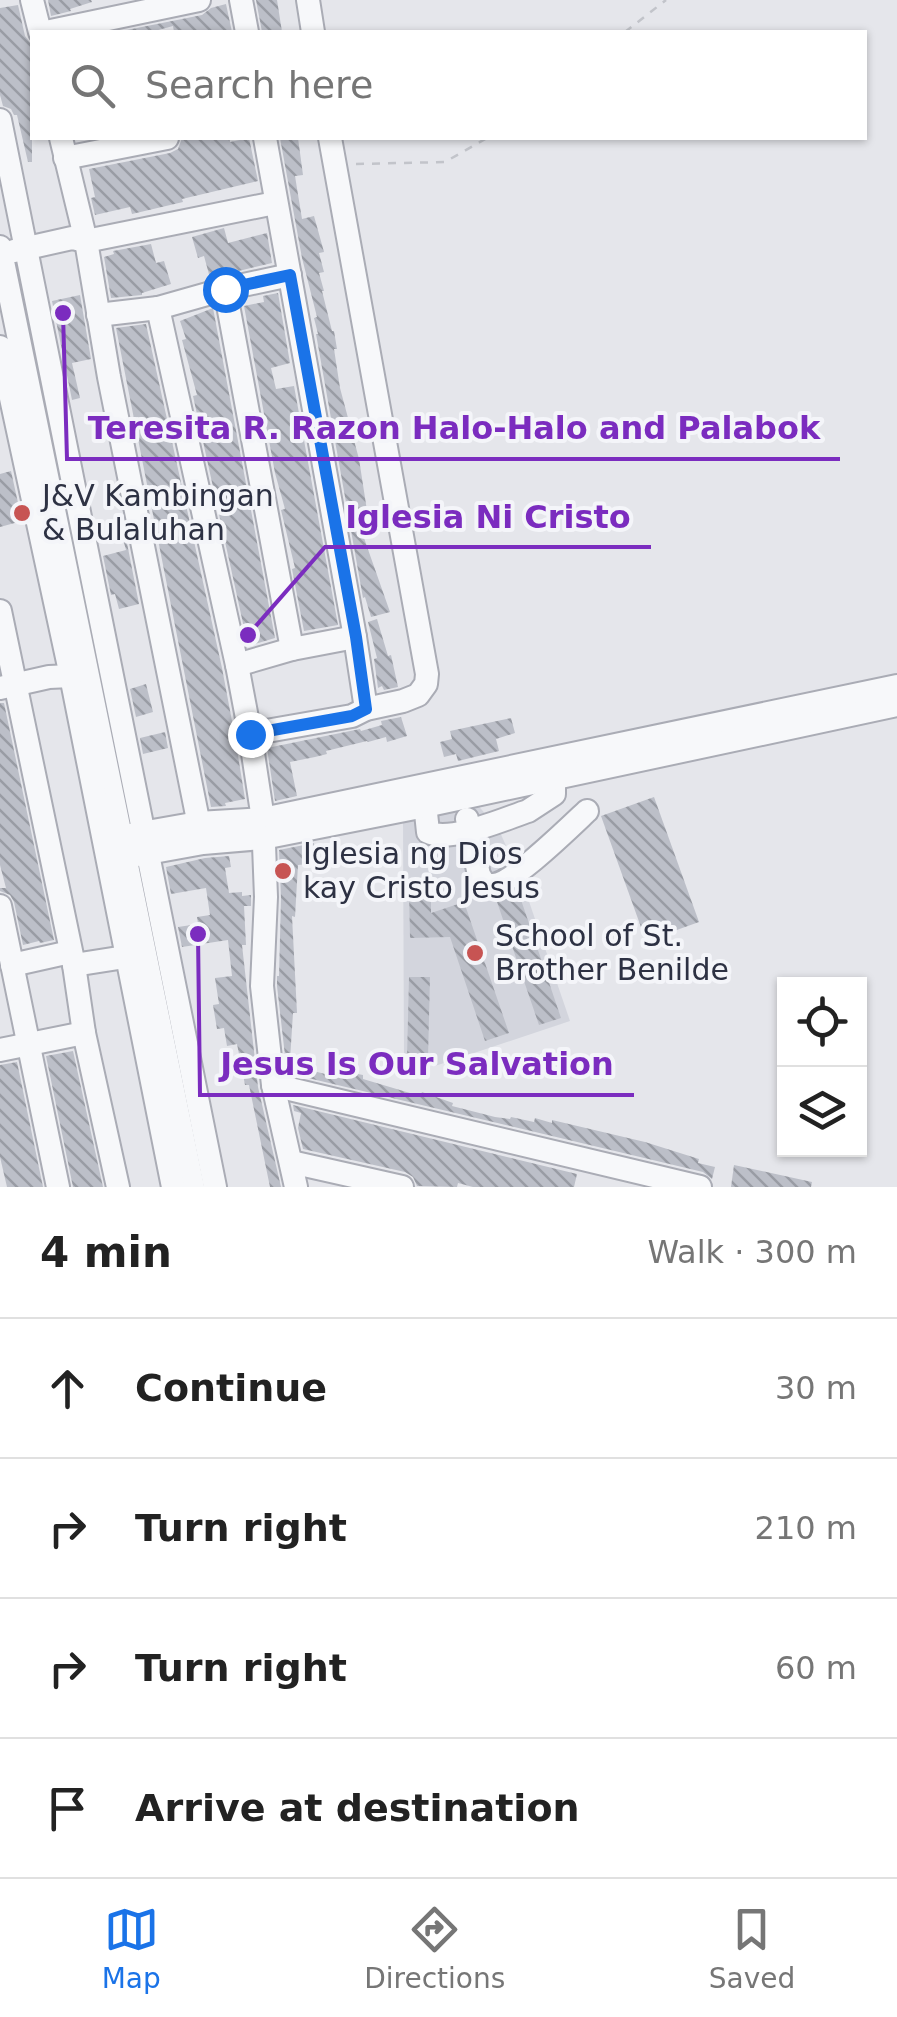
<!DOCTYPE html>
<html lang="en">
<head>
<meta charset="utf-8">
<style>
	:root { --surface:#fff; --page:#f6f6f6; --text:#222; --muted:#767676; --line:#e0e0e0; --accent:#1a73e8 }
	body { margin:0; font-family:"DejaVu Sans",sans-serif; background:var(--page); color:var(--text) }
	.controls { position:absolute; right:30px; bottom:30px; display:grid; overflow:hidden; border-radius:0px; box-shadow:0 2px 8px #0004 }
	.controls button { width:90px; height:90px; display:grid; place-items:center; padding:0; border:0; border-bottom:2px solid var(--line); background:var(--surface); color:var(--text); font:50px sans-serif }
	.stop { position:absolute; width:30px; height:30px; margin:-22px; border:8px solid #1a73e8; border-radius:50%; background:#fff }
	.stop.end { background:#1a73e8; border-color:#fff; box-shadow:0 2px 10px #0008 }
	.list { margin:0; padding:0; list-style:none }
	h2 { display:flex; justify-content:space-between; align-items:center; height:130px; margin:0; padding:0 40px; font-size:42px }
	h2 small { font-size:32px; font-weight:400; color:var(--muted) }
	.list li { display:grid; grid-template-columns:65px 1fr auto; gap:30px; align-items:center; box-sizing:border-box; height:140px; padding:0 40px; border-top:2px solid var(--line) }
	.list b { display:block; font-size:38px; white-space:nowrap }
	.list em { font-size:32px; font-style:normal; color:var(--muted) }
	.icon { flex:none; width:55px; height:55px; fill:none; stroke:currentColor; stroke-width:2; stroke-linecap:round; stroke-linejoin:round }
	.map { position:relative; flex:none; width:897px; height:1187px; overflow:hidden }
	.search { position:absolute; background:var(--surface); box-shadow:0 2px 8px #0004; left:30px; right:30px; top:30px; height:110px; display:flex; align-items:center; gap:25px; box-sizing:border-box; padding:0 35px; border-radius:0px; color:var(--muted); font-size:38px }
	.sheet { height:690px; background:var(--surface) }
	nav { display:flex; justify-content:space-around; align-items:center; box-sizing:border-box; height:140px; border-top:2px solid var(--line); background:var(--surface); font-size:28px; color:var(--muted) }
	nav a { display:grid; justify-items:center; gap:5px }
	nav .on { color:var(--accent) }
	.map>svg:first-child { display:block }
	.built { fill:#d3d5dd }
	.building { fill:url(#building-back-hatch) }
	.lines { fill:none; stroke-linecap:round; stroke-linejoin:round }
	.minor-casing { stroke:#aaacb5; stroke-width:26 }
	.path { stroke:#c2c4ca; stroke-width:2.5; stroke-dasharray:8 8; stroke-linecap:butt }
	.minor { stroke:#f7f8fa; stroke-width:22 }
	.route { stroke:#1a73e8; stroke-width:12 }
	.poi-dot { fill:#c75453; stroke:#f4f5f9; stroke-width:4 }
	.labels { text-anchor:middle; stroke-width:8; stroke-linejoin:round; paint-order:stroke }
	.poi-label { font-size:30px; fill:#2d3143; stroke:#f4f5f9; text-anchor:start }
	.leader { fill:none; stroke:#7b2cbf; stroke-width:4 }
	.callout-dot { fill:#7b2cbf; stroke:#f4f5f9; stroke-width:4 }
	.callout-label { font-size:32px; text-anchor:middle; font-weight:bold; fill:#7b2cbf; stroke:#f4f5f9; stroke-width:8; stroke-linejoin:round; paint-order:stroke }
</style>
</head>
<body>
<div class="map">
<svg width="897" height="1187" viewBox="0 0 897 1187">
	<defs>
		<pattern id="building-back-hatch" width="6" height="6" patternUnits="userSpaceOnUse" patternTransform="scale(2.5)"><rect width="6" height="6" fill="#bcbfc8"/><path d="M-1 5l2 2M0 0l6 6M5-1l2 2" fill="none" stroke="#999ca4"/></pattern>
	</defs>
	<rect width="100%" height="100%" fill="#e5e6eb"/>
	<path class="built" d="M476,803l23,27 24,54 47,137 -135,45 -31,-6 -1,-240z"/>
	<g class="building">
		<path d="M48,0h43l1,2 -22,7 1,2 -20,5z"/>
		<path d="M256,0h21l5,32h-20z"/>
		<path d="M226,4l6,28h-58l-1,-6 -22,6h-34l85,-17 9,-7z"/>
		<path d="M18,5l7,31 7,9v117h-4l-11,-47h-3l-3,-6 -8,-3 -3,-11v-87z"/>
		<path d="M182,138h47l1,4 19,-4 9,43 -76,18 1,3 -51,12 -2,-7 -35,8 -4,-17 4,-1 -6,-28 81,-16 8,-4z"/>
		<path d="M280,138h18l5,37 -8,1 7,43 12,-3 10,36 -5,1 5,19 -5,1 5,18h-2l10,40h2l3,18h-3l6,39 19,71 9,58h-2l5,20 -7,1 26,74 -19,5 -6,-20 -2,1 -47,-264h2l-4,-16 3,-1 -15,-59z"/>
		<path d="M224,228l4,15 39,-10 5,30 -62,15 -6,-22 -6,2 -6,-21z"/>
		<path d="M151,244l5,19 8,-2 7,23 -29,9v2l-31,3 -7,-41 10,-3 -1,-3z"/>
		<path d="M278,293l12,70 -19,5 5,21 18,-3 44,239 -34,6 -12,-62 3,-1 -14,-58 4,-1 -10,-36 -31,-167 20,-4 -1,-6z"/>
		<path d="M80,295l11,64 -19,4 8,35 -8,2 -20,-99z"/>
		<path d="M213,308l62,330 -27,8 -55,-250 4,-1 -15,-55 4,-1 -6,-18z"/>
		<path d="M146,324l76,344 13,69 10,62 -20,4 1,3 -15,1 -95,-479z"/>
		<path d="M11,471l11,50 -22,6v-53z"/>
		<path d="M126,538l13,66 -20,5 -4,-15 -4,1 -8,-39 23,-6 -3,-11z"/>
		<path d="M377,619l11,37 3,-1 7,32 -14,3 -2,-4 -4,2 -4,-29 3,-1 -9,-36z"/>
		<path d="M146,684l7,28 -17,5 -6,-28z"/>
		<path d="M0,703h4l50,237 -14,3 -1,-2 -16,4 -9,-43 -4,-7 -10,-4v-3h6l-6,-23z"/>
		<path d="M401,717l6,19 -20,6 -1,-5 -18,5 -1,-1 -41,10 1,3 -12,3 -25,5 7,34 -22,5 -8,-53 93,-19 1,2 21,-6 -1,-4z"/>
		<path d="M511,718l4,15 -19,6 3,12 -41,10 -2,-7 -12,3 -4,-15 12,-3 -2,-8z"/>
		<path d="M165,732l3,16 -25,6 -3,-16z"/>
		<path d="M654,797l45,125 -53,19 -45,-125z"/>
		<path d="M314,843l2,20 -18,2 -3,52 -3,-1 5,97h-4l-3,47 13,4 -1,4 23,6 1,-6 37,7v4l57,17 2,-4 31,11 -1,3 43,11 15,2 1,-2 23,5 1,-4 17,5v-3l93,22 54,17 -1,4 17,4 -3,12 -9,-7 -416,-99 -10,-87v-10h2l2,-78 -2,-48z"/>
		<path d="M229,856l2,11 -6,1 4,25 13,-1v4l9,-1v11h-7l2,39h-4l16,142 23,100h-11l-21,-102h-4l-8,-41 -10,2 -3,-18 -7,1 -4,-24 6,-1 -4,-26 17,-2 -4,-36 -46,7 -4,-20 20,-3 -1,-7 13,-2 -4,-27 -35,6 -5,-27 39,-9z"/>
		<path d="M518,891l43,127 -22,7 -43,-126z"/>
		<path d="M409,892h22v21l33,-11 45,131 -24,8 -35,-104 -40,1z"/>
		<path d="M409,977h21l-2,81h-21z"/>
		<path d="M73,1051l30,136h-30l-27,-131z"/>
		<path d="M17,1062l26,125h-36l-7,-30v-92z"/>
		<path d="M293,1105l284,69 -3,13h-101l-15,-4 -1,4 -40,-1 -4,-9 -8,-5 -102,-23 -5,-21 3,-15 -7,-2z"/>
		<path d="M734,1165l78,17 -1,5h-80z"/>
	</g>
	<g class="lines">
		<g class="minor-casing">
			<g id="minor">
				<path d="M32,0l8,32"/>
				<path d="M241,0l6,32"/>
				<path d="M308,0l5,32"/>
				<path d="M46,32l153,-32"/>
				<path d="M0,120l215,1067"/>
				<path d="M61,138l25,103 23,136 92,458"/>
				<path d="M265,138l90,499 11,72"/>
				<path d="M65,158l102,-20"/>
				<path d="M0,247l193,940"/>
				<path d="M14,251l58,-13 14,3 189,-38"/>
				<path d="M225,289l67,360"/>
				<path d="M158,308l79,357 13,69 13,85 3,78 -4,89 11,99 23,102"/>
				<path d="M98,315l60,-7 67,-19 65,-14"/>
				<path d="M0,347l71,329 102,511"/>
				<path d="M0,611l74,354 10,68 34,154"/>
				<path d="M237,665l55,-16 63,-12"/>
				<path d="M0,688l49,-11 22,-1"/>
				<path d="M250,734l102,-18 14,-7 37,-8 15,-6 8,-11 1,-10 -97,-536"/>
				<path d="M424,794l4,38c22,11 76,-13 100,-21l26,-17v-28"/>
				<path d="M467,819l12,56c4,6 4,9 12,10 18,2 80,-59 96,-74"/>
				<path d="M130,835l68,-12 65,-4 634,-133"/>
				<path d="M137,855l66,-12 60,-5 162,-32 472,-101"/>
				<path d="M0,906l58,281"/>
				<path d="M12,965l58,-13"/>
				<path d="M74,965l51,-8"/>
				<path d="M0,1050l84,-17"/>
				<path d="M273,1085l427,102"/>
				<path d="M291,1162l111,25"/>
			</g>
		</g>
		<g class="path">
			<path d="M625,32l41,-32"/>
			<path d="M356,164l89,-2 42,-24"/>
		</g>
		<use href="#minor" class="minor"/>
	</g>
	<g class="lines">
		<path class="route" d="M225,289l65,-14 66,362 10,72 -14,7 -102,18"/>
	</g>
	<g class="poi-dot">
		<circle cx="22" cy="513" r="10"/>
		<circle cx="283" cy="871" r="10"/>
		<circle cx="475" cy="953" r="10"/>
	</g>
	<g class="labels">
		<g class="poi-label">
			<text x="42" y="506">J&amp;V Kambingan<tspan x="42" dy="34">&amp; Bulaluhan</tspan></text>
			<text x="303" y="864">Iglesia ng Dios<tspan x="303" dy="34">kay Cristo Jesus</tspan></text>
			<text x="495" y="946">School of St.<tspan x="495" dy="34">Brother Benilde</tspan></text>
		</g>
	</g>
	<path class="leader" d="M63 313L67 459H840M248 635L325 547H651M198 934L200 1095H634"/>
	<g class="callout-dot">
		<circle cx="63" cy="313" r="10"/>
		<circle cx="248" cy="635" r="10"/>
		<circle cx="198" cy="934" r="10"/>
	</g>
	<g class="callout-label">
		<text x="454" y="439">Teresita R. Razon Halo-Halo and Palabok</text>
		<text x="488" y="528">Iglesia Ni Cristo</text>
		<text x="417" y="1075">Jesus Is Our Salvation</text>
	</g>
</svg>
<div class="controls">
<button><svg class="icon" aria-label="locate" viewBox="0 0 24 24"><circle cx="12" cy="12" r="6"/><path d="M12 2v4M12 18v4M2 12h4M18 12h4"/></svg></button>
<button><svg class="icon" aria-label="layers" viewBox="0 0 24 24"><path d="M12 4l9 5-9 5-9-5zM3 14l9 5 9-5"/></svg></button>
</div>
<div class="stop" style="left:225px;top:289px"></div>
<div class="stop end" style="left:250px;top:734px"></div>
<div class="search"><svg class="icon" aria-label="search" viewBox="0 0 24 24"><circle cx="10" cy="10" r="6"/><path d="M15 15l6 6"/></svg>Search here</div>
</div>
<section class="sheet">
<h2>4 min<small>Walk · 300 m</small></h2>
<ul class="list">
<li><svg class="icon" aria-label="ahead" viewBox="0 0 24 24"><path d="M12 20V5M6 11l6-6 6 6"/></svg><div><b>Continue</b></div><em>30 m</em></li>
<li><svg class="icon" aria-label="right" viewBox="0 0 24 24"><path d="M7 20v-9h11M14 6l5 5-5 5"/></svg><div><b>Turn right</b></div><em>210 m</em></li>
<li><svg class="icon" aria-label="right" viewBox="0 0 24 24"><path d="M7 20v-9h11M14 6l5 5-5 5"/></svg><div><b>Turn right</b></div><em>60 m</em></li>
<li><svg class="icon" aria-label="arrive" viewBox="0 0 24 24"><path d="M6 21V4h12l-3 4 3 4H6"/></svg><div><b>Arrive at destination</b></div></li>
</ul>
</section>
<nav>
<a class="on"><svg class="icon" aria-label="map" viewBox="0 0 24 24"><path d="M3 6l6-2 6 2 6-2v14l-6 2-6-2-6 2zM9 4v14M15 6v14"/></svg>Map</a>
<a><svg class="icon" aria-label="directions" viewBox="0 0 24 24"><path d="M12 3l9 9-9 9-9-9zM9 14v-3h6M13 9l2 2-2 2"/></svg>Directions</a>
<a><svg class="icon" aria-label="saved" viewBox="0 0 24 24"><path d="M7 4h10v16l-5-4-5 4z"/></svg>Saved</a>
</nav>
</body>
</html>
